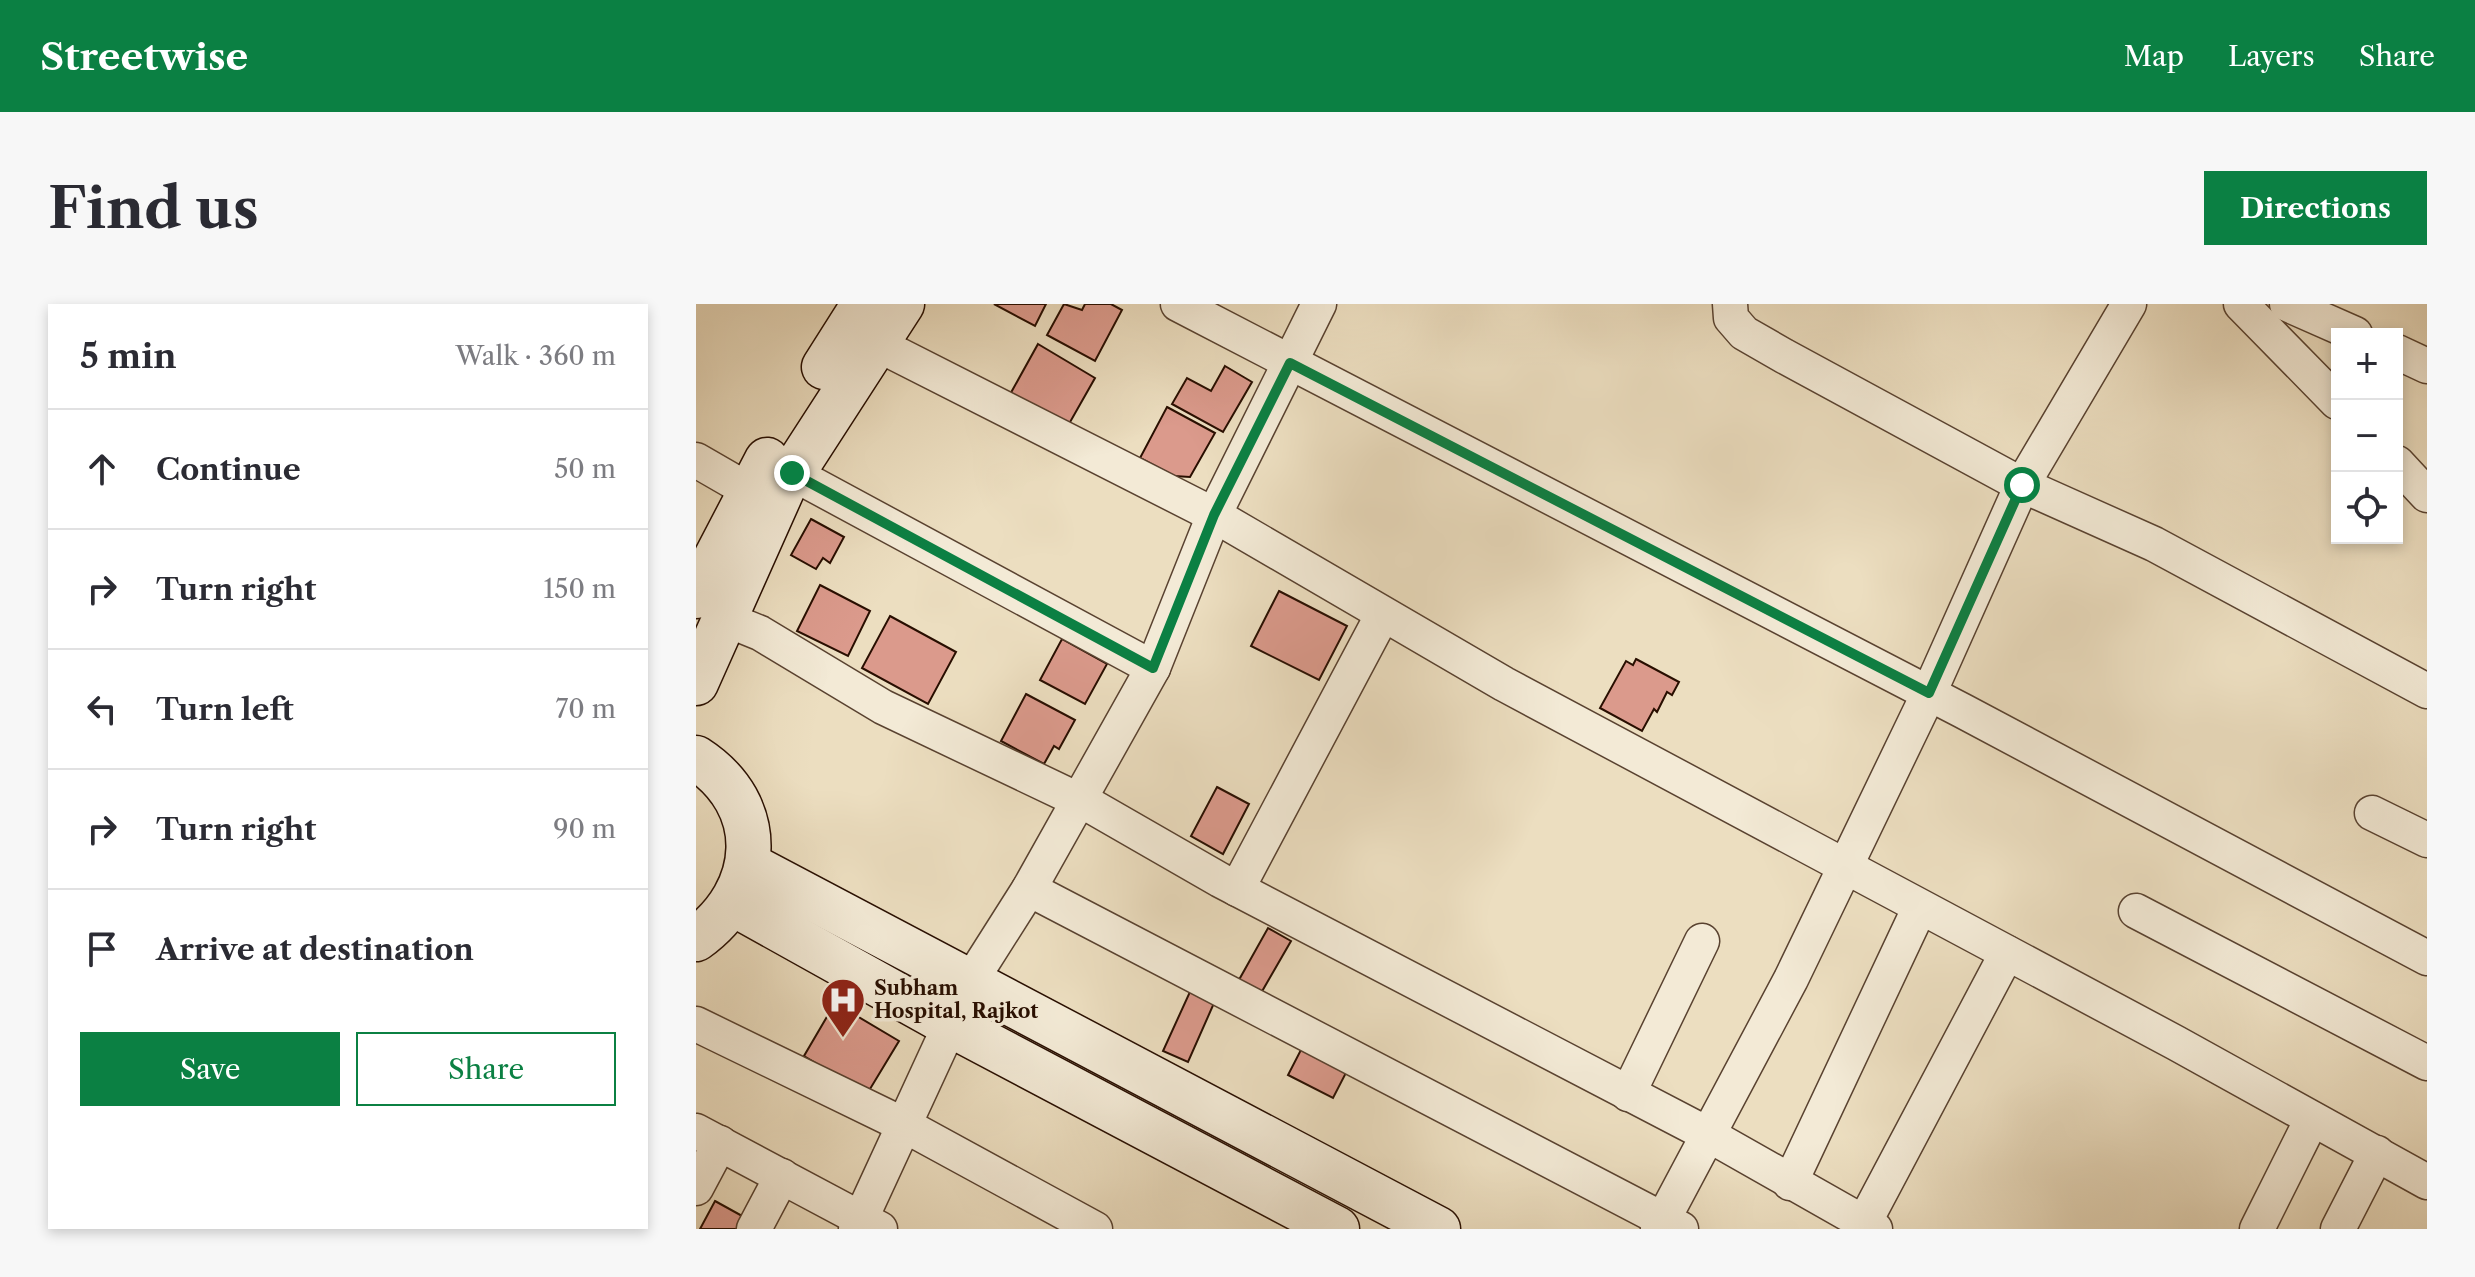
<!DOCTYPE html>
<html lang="en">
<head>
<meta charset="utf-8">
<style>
	:root { --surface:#fff; --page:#f7f7f7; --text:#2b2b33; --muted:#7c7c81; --line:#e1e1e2; --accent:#0b8043 }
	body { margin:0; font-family:"Libre Caslon Text",serif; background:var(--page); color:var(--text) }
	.controls { position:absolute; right:24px; top:24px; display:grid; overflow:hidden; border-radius:0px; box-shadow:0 4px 12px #0003 }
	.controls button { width:72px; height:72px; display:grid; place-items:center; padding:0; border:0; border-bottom:2px solid var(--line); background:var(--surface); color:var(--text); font:40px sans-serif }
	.stop { position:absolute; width:24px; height:24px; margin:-18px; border:6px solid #0b8043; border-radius:50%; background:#fff }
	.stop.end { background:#0b8043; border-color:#fff; box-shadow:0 2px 8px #0008 }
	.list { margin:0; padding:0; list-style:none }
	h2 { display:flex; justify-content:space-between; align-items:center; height:104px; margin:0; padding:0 32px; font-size:34px }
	h2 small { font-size:26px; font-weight:400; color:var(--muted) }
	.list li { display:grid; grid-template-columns:52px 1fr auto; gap:24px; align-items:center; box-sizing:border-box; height:120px; padding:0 32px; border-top:2px solid var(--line) }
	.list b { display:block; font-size:30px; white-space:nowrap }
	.list em { font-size:26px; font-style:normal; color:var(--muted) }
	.actions { display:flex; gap:16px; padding:24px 32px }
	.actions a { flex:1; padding:18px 0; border:2px solid var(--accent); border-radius:0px; text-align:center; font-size:28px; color:var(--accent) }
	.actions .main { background:var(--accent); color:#fff }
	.icon { flex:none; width:44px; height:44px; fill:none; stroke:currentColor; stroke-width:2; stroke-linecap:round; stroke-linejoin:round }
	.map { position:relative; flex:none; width:1731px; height:925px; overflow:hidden; border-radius:0px }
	header { display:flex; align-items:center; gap:48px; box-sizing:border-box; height:112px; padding:0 40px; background:var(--accent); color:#fff }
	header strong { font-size:38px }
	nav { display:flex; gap:44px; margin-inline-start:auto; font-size:28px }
	.intro { display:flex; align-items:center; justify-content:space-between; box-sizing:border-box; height:192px; padding:0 48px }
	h1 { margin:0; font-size:56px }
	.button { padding:20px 36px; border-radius:0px; background:var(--accent); color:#fff; font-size:28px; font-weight:700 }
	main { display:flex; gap:48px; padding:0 48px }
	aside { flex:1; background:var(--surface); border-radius:0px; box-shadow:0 4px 12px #0003 }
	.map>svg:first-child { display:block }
	.building { fill:#db9a8c; stroke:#280e00; stroke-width:2 }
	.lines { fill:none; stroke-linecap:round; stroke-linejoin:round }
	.street-casing { stroke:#594230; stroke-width:37 }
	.secondary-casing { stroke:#280e00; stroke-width:47 }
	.street { stroke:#f3ead6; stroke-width:34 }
	.secondary { stroke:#f3ead6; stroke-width:44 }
	.route { stroke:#0b8043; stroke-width:10 }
	.labels { text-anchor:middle; stroke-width:7; stroke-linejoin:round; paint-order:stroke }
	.poi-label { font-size:20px; font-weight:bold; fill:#280e00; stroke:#f3ead6; text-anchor:start }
</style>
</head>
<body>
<header>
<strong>Streetwise</strong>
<nav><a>Map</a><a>Layers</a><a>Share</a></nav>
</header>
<div class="intro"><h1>Find us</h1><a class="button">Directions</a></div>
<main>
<aside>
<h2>5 min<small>Walk · 360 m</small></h2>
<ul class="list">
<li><svg class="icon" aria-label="ahead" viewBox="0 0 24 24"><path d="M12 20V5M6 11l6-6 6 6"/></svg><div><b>Continue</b></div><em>50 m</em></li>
<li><svg class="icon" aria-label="right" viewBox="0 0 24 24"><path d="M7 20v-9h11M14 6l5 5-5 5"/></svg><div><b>Turn right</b></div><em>150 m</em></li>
<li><svg class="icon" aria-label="left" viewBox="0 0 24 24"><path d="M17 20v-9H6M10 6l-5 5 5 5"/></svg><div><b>Turn left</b></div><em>70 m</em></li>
<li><svg class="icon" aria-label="right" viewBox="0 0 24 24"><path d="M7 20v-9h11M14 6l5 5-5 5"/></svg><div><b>Turn right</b></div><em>90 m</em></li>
<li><svg class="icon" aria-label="arrive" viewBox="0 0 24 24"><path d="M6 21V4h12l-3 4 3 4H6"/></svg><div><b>Arrive at destination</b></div></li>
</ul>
<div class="actions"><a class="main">Save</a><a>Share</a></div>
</aside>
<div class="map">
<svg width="1731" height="925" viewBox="0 0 1731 925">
	<rect width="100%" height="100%" fill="#ecdec0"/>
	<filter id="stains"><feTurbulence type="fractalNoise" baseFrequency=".0025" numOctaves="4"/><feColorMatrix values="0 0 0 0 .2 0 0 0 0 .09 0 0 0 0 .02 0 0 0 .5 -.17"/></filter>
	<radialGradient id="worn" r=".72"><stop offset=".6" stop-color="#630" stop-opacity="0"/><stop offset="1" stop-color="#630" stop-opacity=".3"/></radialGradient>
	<g class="building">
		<path d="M298,0h52l-11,22z"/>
		<path d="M368,0l18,6 3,-6h26l11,6 -27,51 -48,-26z"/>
		<path d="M342,40l57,34 -30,53 -57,-33z"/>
		<path d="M529,62l27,16 -29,50 -51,-28 15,-26 24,13z"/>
		<path d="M471,103l48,26 -25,44 -16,-1 -34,-18z"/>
		<path d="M115,215l33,18 -14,26 -7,-5 -7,11 -25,-14z"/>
		<path d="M124,281l50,26 -22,45 -51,-25z"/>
		<path d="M583,287l68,35 -28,54 -68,-34z"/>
		<path d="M194,312l66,36 -28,52 -66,-36z"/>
		<path d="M366,335l45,25 -22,40 -45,-24z"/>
		<path d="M940,355l43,23 -7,13 -5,-3 -10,20 -3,-3 -12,22 -42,-23 26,-47 7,4z"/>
		<path d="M330,390l49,26 -16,29 -5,-3 -10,18 -43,-23z"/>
		<path d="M521,483l32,17 -26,50 -32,-18z"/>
		<path d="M572,624l23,13 -34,59 -22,-13z"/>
		<path d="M498,679l24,11 -30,68 -25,-11z"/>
		<path d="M139,699l64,38 -32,53 -63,-38z"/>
		<path d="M609,738l45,23 -17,33 -45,-23z"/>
		<path d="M19,897l29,16 -6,12h-38z"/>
	</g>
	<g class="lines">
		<g class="street-casing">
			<g id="street">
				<path d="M482,0l785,407 464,247"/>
				<path d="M1034,0l1,14 13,15 40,23 238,129 132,59 273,147"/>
				<path d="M1545,0l96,98"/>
				<path d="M1591,0l68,30"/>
				<path d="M179,39l339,172 290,169 672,359 251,139"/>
				<path d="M1701,48l30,14"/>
				<path d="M0,156l52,30"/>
				<path d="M1701,159l30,32"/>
				<path d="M96,169l361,195"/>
				<path d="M27,314l37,15 123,74 210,100 127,73 489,255 166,94"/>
				<path d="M1676,509l55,27"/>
				<path d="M333,585l652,340"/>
				<path d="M541,585l145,-273"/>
				<path d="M1440,607l291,152"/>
				<path d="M0,720l210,102 189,103"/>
				<path d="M932,790l74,-153"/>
				<path d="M0,827l184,98"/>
				<path d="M1094,879l130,-276"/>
				<path d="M0,884l24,-45"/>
				<path d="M1168,919l143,-270"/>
				<path d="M58,925l28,-53"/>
				<path d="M160,925l114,-247 59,-93 124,-221 61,-153 105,-211"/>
				<path d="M962,925l133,-250 138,-286 93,-208 107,-181"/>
				<path d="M1561,925l55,-110"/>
				<path d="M1642,925l39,-76"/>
			</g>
		</g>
		<g class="secondary-casing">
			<g id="secondary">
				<path d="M128,63l40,-63"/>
				<path d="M0,292l71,-136"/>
				<path d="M0,379l87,-195 119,-184"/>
				<path d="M0,454c73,47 67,133 0,181"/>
				<path d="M53,561l689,364"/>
				<path d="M36,599l219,122 386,204"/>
			</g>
		</g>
		<use href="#street" class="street"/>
		<use href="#secondary" class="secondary"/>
	</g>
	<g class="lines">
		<path class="route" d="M96,169l361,195 61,-153 76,-152 639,330 93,-208"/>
	</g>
	<defs>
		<g id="hospital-pin" transform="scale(2.3)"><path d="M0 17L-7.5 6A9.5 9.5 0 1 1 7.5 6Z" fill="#8f2418" stroke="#f3ead6"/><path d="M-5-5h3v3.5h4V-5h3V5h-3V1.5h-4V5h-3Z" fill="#fff"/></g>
	</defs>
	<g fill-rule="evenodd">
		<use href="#hospital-pin" x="147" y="696"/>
	</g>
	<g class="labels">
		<g class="poi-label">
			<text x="178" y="691">Subham<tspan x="178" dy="23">Hospital, Rajkot</tspan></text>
		</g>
	</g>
	<rect width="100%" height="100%" filter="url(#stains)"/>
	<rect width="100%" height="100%" fill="url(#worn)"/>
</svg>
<div class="controls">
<button>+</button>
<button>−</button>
<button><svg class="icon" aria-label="locate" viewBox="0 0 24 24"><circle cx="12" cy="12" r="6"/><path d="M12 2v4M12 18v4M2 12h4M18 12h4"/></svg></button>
</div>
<div class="stop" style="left:1326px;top:181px"></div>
<div class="stop end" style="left:96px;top:169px"></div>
</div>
</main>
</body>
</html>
